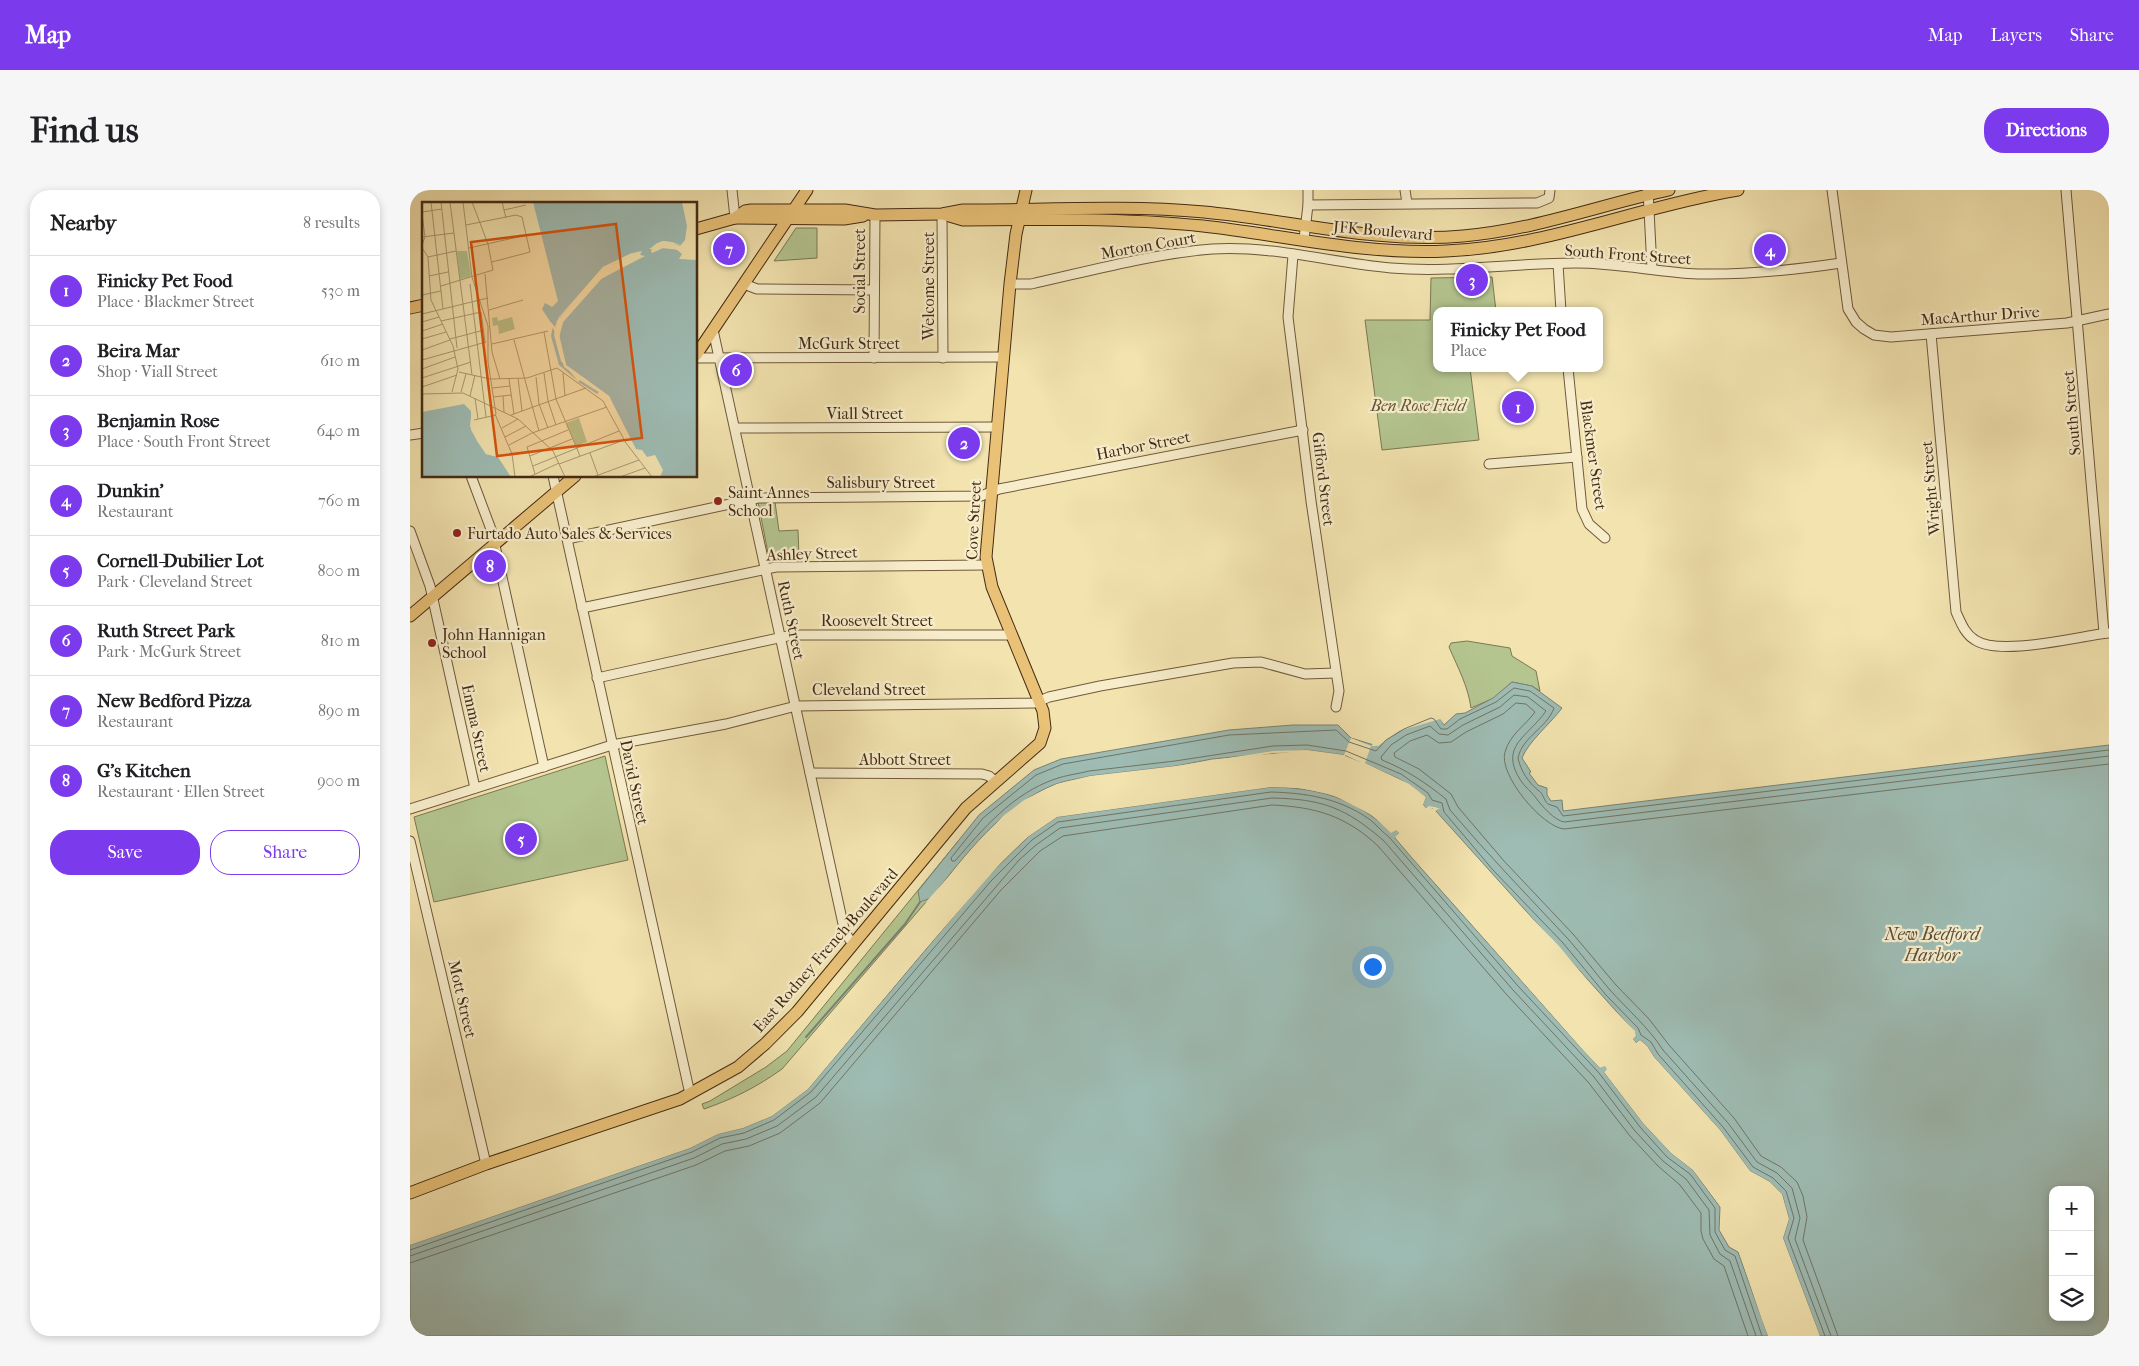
<!DOCTYPE html>
<html lang="en">
<head>
<meta charset="utf-8">
<style>
	:root { --surface:#fff; --page:#f6f6f6; --text:#202124; --muted:#757577; --line:#e0e0e0; --accent:#7c3aed }
	body { margin:0; font-family:"IM FELL French Canon",serif; background:var(--page); color:var(--text) }
	.controls { position:absolute; right:15px; bottom:15px; display:grid; overflow:hidden; border-radius:10px; box-shadow:0 2px 8px #0003 }
	.controls button { width:45px; height:45px; display:grid; place-items:center; padding:0; border:0; border-bottom:1px solid var(--line); background:var(--surface); color:var(--text); font:25px sans-serif }
	.you { position:absolute; left:962px; top:776px; width:18px; height:18px; margin:-12px; border:4px solid #fff; border-radius:50%; background:#1a73e8; box-shadow:0 0 0 8px #1a73e833 }
	.badge { display:grid; place-items:center; width:32px; height:32px; border-radius:50%; background:var(--accent); color:#fff; font-size:16px; font-weight:700 }
	.pin { position:absolute; translate:-50% -50%; border:2px solid #fff; box-shadow:0 1px 5px #0006 }
	.popup { position:absolute; left:1023px; top:117px; width:170px; height:65px; box-sizing:border-box; display:grid; place-content:center; border-radius:10px; background:var(--surface); filter:drop-shadow(0 1px 4px #0005); font-size:16px; white-space:nowrap; color:var(--muted) }
	.popup b { font-size:19px; color:var(--text) }
	.popup::after { content:''; position:absolute; left:50%; top:100%; margin-left:-10px; border:10px solid transparent; border-top-color:var(--surface) }
	.list { margin:0; padding:0; list-style:none }
	h2 { display:flex; justify-content:space-between; align-items:center; height:65px; margin:0; padding:0 20px; font-size:21px }
	h2 small { font-size:16px; font-weight:400; color:var(--muted) }
	.list li { display:grid; grid-template-columns:32px 1fr auto; gap:15px; align-items:center; box-sizing:border-box; height:70px; padding:0 20px; border-top:1px solid var(--line) }
	.list b { display:block; font-size:19px; white-space:nowrap }
	.list p { margin:0; font-size:16px; white-space:nowrap; color:var(--muted) }
	.list em { font-size:16px; font-style:normal; color:var(--muted) }
	.actions { display:flex; gap:10px; padding:15px 20px }
	.actions a { flex:1; padding:11px 0; border:1px solid var(--accent); border-radius:20px; text-align:center; font-size:18px; color:var(--accent) }
	.actions .main { background:var(--accent); color:#fff }
	.icon { flex:none; width:28px; height:28px; fill:none; stroke:currentColor; stroke-width:2; stroke-linecap:round; stroke-linejoin:round }
	.map { position:relative; flex:none; width:1699px; height:1146px; overflow:hidden; border-radius:20px }
	header { display:flex; align-items:center; gap:30px; box-sizing:border-box; height:70px; padding:0 25px; background:var(--accent); color:#fff }
	header strong { font-size:24px }
	nav { display:flex; gap:28px; margin-inline-start:auto; font-size:18px }
	.intro { display:flex; align-items:center; justify-content:space-between; box-sizing:border-box; height:120px; padding:0 30px }
	h1 { margin:0; font-size:35px }
	.button { padding:12px 22px; border-radius:20px; background:var(--accent); color:#fff; font-size:18px; font-weight:700 }
	main { display:flex; gap:30px; padding:0 30px }
	aside { flex:1; background:var(--surface); border-radius:20px; box-shadow:0 2px 8px #0003 }
	.map>svg:first-child { display:block }
	.green { fill:#b4c590; stroke:#7c7852 }
	.water { fill:#9ebcb4; stroke:#7a8274; fill-rule:evenodd }
	.pier { fill:#f2e3af }
	.lines { fill:none; stroke-linecap:round; stroke-linejoin:round }
	.shore { stroke:#717464; stroke-width:1 }
	.stream { stroke:#7a8274; stroke-width:2 }
	.minor-casing { stroke:#70593c; stroke-width:11 }
	.major-casing { stroke:#442b15; stroke-width:13 }
	.minor { stroke:#f7edcb; stroke-width:9 }
	.major { stroke:#e9c278; stroke-width:11 }
	.poi-dot { fill:#8f2418; stroke:#f7edcb; stroke-width:2 }
	.labels { text-anchor:middle; stroke-width:4.5; stroke-linejoin:round; paint-order:stroke }
	.street-label { font-size:16px; fill:#442b15; stroke:#f7edcb }
	.park-label { font-size:16px; font-style:italic; fill:#605234; stroke:#f7edcb }
	.poi-label { font-size:16px; fill:#442b15; stroke:#f7edcb; text-anchor:start }
	.water-label { font-size:18px; font-style:italic; fill:#5a4f3d; stroke:#f7edcb }
	.inset-river { fill:none; stroke:#9ebcb4; stroke-width:2.5 }
	.inset-road { fill:none; stroke:#ac9971; stroke-width:1 }
	.view { fill:#d8540d; fill-opacity:0.15; stroke:#d8540d; stroke-width:2.5 }
	.inset-edge { fill:none; stroke:#442b15; stroke-width:2.5 }
</style>
</head>
<body>
<header>
<strong>Map</strong>
<nav><a>Map</a><a>Layers</a><a>Share</a></nav>
</header>
<div class="intro"><h1>Find us</h1><a class="button">Directions</a></div>
<main>
<aside>
<h2>Nearby<small>8 results</small></h2>
<ul class="list">
<li><span class="badge">1</span><div><b>Finicky Pet Food</b><p>Place · Blackmer Street</p></div><em>530 m</em></li>
<li><span class="badge">2</span><div><b>Beira Mar</b><p>Shop · Viall Street</p></div><em>610 m</em></li>
<li><span class="badge">3</span><div><b>Benjamin Rose</b><p>Place · South Front Street</p></div><em>640 m</em></li>
<li><span class="badge">4</span><div><b>Dunkin'</b><p>Restaurant</p></div><em>760 m</em></li>
<li><span class="badge">5</span><div><b>Cornell-Dubilier Lot</b><p>Park · Cleveland Street</p></div><em>800 m</em></li>
<li><span class="badge">6</span><div><b>Ruth Street Park</b><p>Park · McGurk Street</p></div><em>810 m</em></li>
<li><span class="badge">7</span><div><b>New Bedford Pizza</b><p>Restaurant</p></div><em>890 m</em></li>
<li><span class="badge">8</span><div><b>G’s Kitchen</b><p>Restaurant · Ellen Street</p></div><em>900 m</em></li>
</ul>
<div class="actions"><a class="main">Save</a><a>Share</a></div>
</aside>
<div class="map">
<svg width="1699" height="1146" viewBox="0 0 1699 1146">
	<rect width="100%" height="100%" fill="#f2e3af"/>
	<filter id="stains"><feTurbulence type="fractalNoise" baseFrequency=".004" numOctaves="4"/><feColorMatrix values="0 0 0 0 .2 0 0 0 0 .09 0 0 0 0 .02 0 0 0 .5 -.17"/></filter>
	<radialGradient id="worn" r=".72"><stop offset=".6" stop-color="#630" stop-opacity="0"/><stop offset="1" stop-color="#630" stop-opacity=".3"/></radialGradient>
	<g class="green">
		<path d="M386,38h21v30l-43,3z"/>
		<path d="M1082,87l4,34h-59v57h33l9,72 -97,10 -17,-130h65l1,-42z"/>
		<path d="M335,173l-1,13h-16l-1,-12z"/>
		<path d="M348,312h17l4,29 19,-1 1,27 -30,1z"/>
		<path d="M1057,451l43,7 2,8 24,15 4,20 -8,-5 -20,-4 -18,16 -23,10c-3,-22 -13,-40 -22,-61l2,-4z"/>
		<path d="M195,566l23,104 -194,42 -20,-85z"/>
		<path d="M549,650l-8,33 -169,196c-25,18 -49,30 -78,40l-2,-5 8,-3 56,-34 21,-16z"/>
	</g>
	<g class="water">
		<path d="M1102,492l20,4 30,22c-11,15 -34,34 -40,50l9,14 -2,1 9,12 9,3v7l4,6 11,-1 1,11 546,-66v591h-289l-37,-98 6,-19 -7,-25 -12,-12 -20,-11 -30,-41 -66,-73 -7,-11 -7,-6 -4,3 -3,-4 3,-3 -2,-5 -199,-221 4,-2h-13l-3,-4 3,-7 -27,-18 -35,-16 -20,-8 -37,-5 -95,9 -36,7 -86,10c-11,3 -23,4 -34,8 -54,21 -90,70 -125,114l-11,4 -2,-11 61,-76 55,-45 27,-11 168,-29 64,-5h45l13,13 26,8 6,-9 54,-23 7,11 12,-11 9,-1 28,-15zM1643,1000h37v127h-37z"/>
		<path d="M861,597c49,1 84,11 120,45l5,-3 3,4 -4,5 17,20 171,192 17,18 5,-3 3,4 -4,3 39,51 28,30 22,17 27,37 -1,23 10,17 9,5 30,84h-1358v-91l280,-97 28,-14 25,-6 29,-12 36,-27 179,-212 42,-41 28,-19z"/>
	</g>
	<g class="pier">
		<path d="M1027,521l7,14 -4,-6 -41,12 -21,15h-7l-6,17 44,21 17,13 -3,8 3,3 3,-2 11,2 -5,3 54,63 70,72 43,52 33,33 1,5 -3,3 3,4 4,-3 7,6 7,11 66,73 30,41 20,11 12,12 7,25 -6,19 37,98 -3,-1 -34,-88 -3,-12 6,-16 -6,-24 -12,-11 -20,-12 -30,-40 -66,-74 -7,-10 -5,-4 -3,2 -6,-7 1,-6 -31,-33 -44,-52 -69,-73 -55,-63v-4l-7,3 -6,-6 3,-7 -25,-17 -32,-13 -6,-6 -15,-7v3l-38,-6 -34,1 -97,16 -86,10 -32,7 -33,16 -20,15 -72,82 -8,4 78,-87 21,-16 33,-16 33,-8 86,-10 97,-15 34,-1 37,5 7,-17 20,8 10,-11 22,-14 23,-9z"/>
		<path d="M861,594l30,1 33,7 40,21 17,16 6,-1 4,4 -3,5 125,143 78,85 4,-2 4,4 -2,5 38,50 28,29 22,18 27,36 1,5 -30,-40 -22,-17 -28,-30 -39,-51 3,-3 -2,-3 -5,2 -17,-18 -188,-213 4,-4 -3,-3 -5,3 -19,-18 -39,-20 -33,-7 -29,-1 -214,30 -28,19 -18,15 -89,102 -114,136 -36,27 -29,12 -25,6 -28,14 -280,97v-2l26,-11 253,-87 28,-14 25,-5 29,-12 35,-27 114,-135 90,-102 17,-16 29,-19z"/>
		<path d="M1328,1059l14,32 18,55h-2l-6,-16z"/>
	</g>
	<g class="lines">
		<g class="shore">
			<path d="M0,1060l282,-98 28,-14 24,-5 30,-13 37,-28 180,-211 41,-41 26,-18 213,-30c35,1 68,6 98,27 7,5 13,13 20,18l129,149 81,87 41,54 27,30 23,17 25,34v24l10,18 10,6 27,80"/>
			<path d="M0,1066l284,-98 28,-14 24,-5 31,-13 39,-29 203,-237 17,-15 24,-17 212,-30c51,1 74,10 112,43l129,149 81,87 41,54 28,30 23,18 23,31 1,25 10,19 10,7 26,75"/>
			<path d="M0,1073l286,-98 29,-14 24,-5 31,-13 40,-30 181,-213 39,-39 23,-15 209,-31c44,2 74,11 106,41l129,149 81,87 42,54 28,30 22,19 21,28v18l2,8 11,20 10,7 24,70"/>
			<path d="M1415,1146l-37,-98 6,-20 -8,-27 -13,-13 -20,-11 -30,-40 -65,-73 -7,-12 -10,-7 -3,-7 -32,-33 -43,-52 -70,-73 -49,-58 -2,-9 -10,-3 -4,-7 -27,-19 -55,-23 -39,-6 -34,1 -98,15 -86,10c-11,3 -23,4 -34,8 -43,15 -71,49 -100,82h-3l-1,-3 32,-40 53,-43 27,-11 166,-29 107,-5 13,12 27,9 10,-11 18,-11 27,-11 3,1 7,10h6l13,-10 36,-17 18,-14 16,3 24,17c-7,20 -32,29 -36,50 3,14 11,25 21,33 4,2 5,10 9,13l9,3 6,9 546,-66"/>
			<path d="M1421,1146l-36,-97 5,-21 -8,-30 -15,-15 -20,-11 -29,-39 -65,-73c-14,-22 -35,-40 -53,-60 -14,-16 -27,-34 -41,-50 -40,-43 -81,-85 -119,-130l-4,-11c-20,-16 -39,-29 -64,-39l-1,-3 10,-12 15,-10 24,-9 9,8 9,1 15,-10 37,-18 14,-12 14,2 18,14c-18,26 -48,35 -25,70 4,6 11,11 15,17 6,8 18,22 28,24l545,-66"/>
			<path d="M1428,1146l-35,-96 4,-23 -4,-21 -6,-14 -16,-15 -20,-11 -27,-38 -65,-73 -20,-26 -33,-34 -43,-51 -69,-73 -46,-54 -7,-13 -32,-25 -24,-12 -1,-4 16,-12 17,-6 12,8 12,-1 15,-10 37,-18 13,-11 10,1 9,8c-10,14 -25,22 -30,40 -7,22 37,75 59,77l545,-65"/>
		</g>
		<path class="stream" d="M396,847l99,-113 15,-22"/>
		<g class="minor-casing">
			<g id="minor">
				<path d="M322,0l3,28"/>
				<path d="M995,0l2,13"/>
				<path d="M1238,0l4,79"/>
				<path d="M1422,0l16,119 8,13 8,7 10,6 17,2 176,-14 42,-9"/>
				<path d="M1656,0l38,443"/>
				<path d="M898,15l229,-2 12,-5 1,-8"/>
				<path d="M532,24l1,144"/>
				<path d="M894,49l4,-34v-15"/>
				<path d="M883,65l-5,62 23,184 28,190 -3,16"/>
				<path d="M1148,74l3,47"/>
				<path d="M334,94l13,5 117,1"/>
				<path d="M600,94h21c59,-13 120,-30 181,-35 60,-4 120,14 179,19 62,5 123,-5 185,-5 41,0 81,9 122,11 48,1 96,-4 143,-11"/>
				<path d="M303,140l132,603 8,11"/>
				<path d="M1521,144l25,278c5,11 9,22 19,28 26,17 103,-4 134,-7"/>
				<path d="M286,168l306,-1"/>
				<path d="M464,168l1,-143"/>
				<path d="M1158,178l14,141 7,15 16,14"/>
				<path d="M325,238l261,-1"/>
				<path d="M0,245l14,-2"/>
				<path d="M1079,274l88,-7"/>
				<path d="M61,286l21,56 52,235"/>
				<path d="M143,286l137,618"/>
				<path d="M0,341l20,55 45,202"/>
				<path d="M157,349l191,-41 223,-2 18,-7 304,-59"/>
				<path d="M172,418l194,-41 210,-2"/>
				<path d="M187,488l195,-43h219"/>
				<path d="M400,583l172,1 7,2 7,6"/>
				<path d="M0,619l202,-64 114,-21 70,-18 239,-3 14,-6 51,-11 133,-23 28,-1 44,12 31,-1"/>
				<path d="M0,651l76,323"/>
			</g>
		</g>
		<g class="major-casing">
			<g id="major">
				<path d="M536,25l17,5c79,-1 161,-2 240,6 80,9 161,29 243,25 100,-4 194,-45 292,-61"/>
				<path d="M325,28l109,1 19,-3"/>
				<path d="M286,39l39,-11 10,-7 6,-1h94l30,5 67,-1 21,-4c80,0 161,-5 241,2 86,8 172,32 259,24 71,-6 137,-31 206,-46"/>
				<path d="M0,118l14,-3"/>
				<path d="M286,165l111,-165"/>
				<path d="M0,426l165,-140"/>
				<path d="M0,1003l76,-29 194,-65 58,-32 27,-23 32,-32 169,-204 74,-65 5,-15 -2,-17 -51,-124 -6,-30 24,-273 6,-50 10,-44"/>
			</g>
		</g>
		<use href="#minor" class="minor"/>
		<use href="#major" class="major"/>
	</g>
	<g class="poi-dot">
		<circle cx="308" cy="311" r="5"/>
		<circle cx="47" cy="343" r="5"/>
		<circle cx="22" cy="453" r="5"/>
	</g>
	<g class="labels">
		<g class="street-label">
			<text transform="translate(973 40) rotate(5)" y="6">JFK Boulevard</text>
			<text transform="translate(738 55) rotate(-10)" y="6">Morton Court</text>
			<text transform="translate(1218 64) rotate(4)" y="6">South Front Street</text>
			<text transform="translate(449 81) rotate(-90)" y="6">Social Street</text>
			<text transform="translate(518 96) rotate(-90)" y="6">Welcome Street</text>
			<text transform="translate(1570 125) rotate(-4)" y="6">MacArthur Drive</text>
			<text x="439" y="159">McGurk Street</text>
			<text x="455" y="229">Viall Street</text>
			<text transform="translate(1661 223) rotate(-95)" y="6">South Street</text>
			<text transform="translate(733 255) rotate(-11)" y="6">Harbor Street</text>
			<text transform="translate(1184 265) rotate(82)" y="6">Blackmer Street</text>
			<text transform="translate(914 289) rotate(83)" y="6">Gifford Street</text>
			<text x="471" y="298">Salisbury Street</text>
			<text transform="translate(1520 298) rotate(-95)" y="6">Wright Street</text>
			<text transform="translate(563 330) rotate(-87)" y="6">Cove Street</text>
			<text transform="translate(402 363) rotate(-2)" y="6">Ashley Street</text>
			<text transform="translate(382 430) rotate(78)" y="6">Ruth Street</text>
			<text x="467" y="436">Roosevelt Street</text>
			<text x="459" y="505">Cleveland Street</text>
			<text transform="translate(67 538) rotate(78)" y="6">Emma Street</text>
			<text x="495" y="575">Abbott Street</text>
			<text transform="translate(225 592) rotate(78)" y="6">David Street</text>
			<text transform="translate(415 760) rotate(-49)" y="6">East Rodney French Boulevard</text>
			<text transform="translate(53 809) rotate(77)" y="6">Mott Street</text>
		</g>
		<g class="park-label">
			<text x="1008" y="221">Ben Rose Field</text>
		</g>
		<g class="poi-label">
			<text x="318" y="308">Saint Annes<tspan x="318" dy="18">School</tspan></text>
			<text x="57" y="349">Furtado Auto Sales &amp; Services</text>
			<text x="32" y="450">John Hannigan<tspan x="32" dy="18">School</tspan></text>
		</g>
		<g class="water-label">
			<text x="1522" y="750">New Bedford<tspan x="1522" dy="21">Harbor</tspan></text>
		</g>
	</g>
	<g transform="translate(12 12)">
		<rect width="275" height="275" fill="#f2e3af"/>
		<path d="M35,49h10l4,24 -2,2 -9,2zM75,115l1,4 14,-4 3,12 -16,5 -1,-9 -5,1 -1,-8zM157,216l8,24 -11,4 -10,-23z" fill="#b4c590"/>
		<path d="M111,0h149l5,24 -2,14 -5,6 -18,-5 -11,7 2,3 10,-3 13,1 6,5 -3,5 18,1v217h-37l3,-7 -8,-15 -8,2 -5,-7 -6,-1 -27,-53 -43,-31 -7,-27 4,-16 38,-43 39,-21v-3l-8,-2 -29,14 -46,54 -3,14 7,26 17,20 -19,-16 -8,-29 2,-10 -11,-17 3,-6 7,4 6,-6zM42,202l7,7v19l15,24 12,3 13,20h-89v-65z" fill="#9ebcb4"/>
		<path d="M242,39l8,1 11,4 -21,-4 -6,3 8,-2 6,1h-8l-6,3 10,-2 15,5 -18,-2 -13,6 2,-5h-4v-1h3l6,-5zM220,49l-2,4 5,1 -43,22 -39,44 -4,12 7,31 43,31 26,56 -28,-55 -43,-30 -10,-37 -7,-12 8,9 4,-10 44,-50 29,-14zM211,51l5,3 -34,17 -16,16 14,-16 -47,56 5,-12 44,-49zM50,206l2,21 9,17 6,7 11,3 12,18 -14,-17 -12,-3 -9,-13 -7,-15z" fill="#f2e3af" fill-rule="evenodd"/>
		<path class="inset-river" d="M195,0l20,33 60,124M197,0l20,32 58,119M201,6l18,26 56,112M157,179l19,12"/>
		<path class="inset-road" d="M9,0l12,107M19,0l16,146M28,0l22,173M41,0l9,75 16,49v36l8,52M80,0l4,16M82,8l22,-5M0,10l20,-3M0,12l3,23 -3,8M44,23l50,-10 6,2 8,35 -38,10M0,35l32,-4M0,46l6,9 3,43 22,46 5,23 -6,23M47,46l58,-13M6,55l28,-6M63,72l7,78 8,27M7,74l19,-4M48,82l16,133M19,84l52,-16 -5,-26 -16,-42M0,93l19,-4M67,108l34,-10M0,112l66,-16M19,119l40,-9 4,30M0,120l17,-5M0,129l21,-7M122,130l12,67 24,57M0,137l24,-7M28,137l34,-9M92,138l25,91M70,142l56,-13M0,148l28,-10M0,158l64,-18M0,167l33,-12M37,170l31,7 37,-1 30,-10 46,33 23,42 26,34M122,171l4,28 8,24M141,171l2,23M114,175l3,27 9,24M0,176l49,-16M96,176l4,33M87,177l5,35M0,185l35,-12M70,186l18,-2M39,190l5,-18M0,192l41,-1 55,26 35,32 12,26M48,194l5,-21M81,194l1,16M71,195l18,-2M53,196l3,21M73,212l17,40 3,23M89,213l75,-27M52,218l22,-5M80,226l16,-9M83,235l21,-11M87,243l23,-12 75,-26M168,251l8,22M108,254l42,-17M137,262l65,-24M111,264l86,-35M113,272l-8,-27 41,-17M107,275l30,-14M171,275l46,-17M198,275l25,-9"/>
		<path class="view" d="M194,22l26,214 -145,18 -26,-214z"/>
		<rect width="275" height="275" class="inset-edge"/>
	</g>
	<rect width="100%" height="100%" filter="url(#stains)"/>
	<rect width="100%" height="100%" fill="url(#worn)"/>
</svg>
<div class="controls">
<button>+</button>
<button>−</button>
<button><svg class="icon" aria-label="layers" viewBox="0 0 24 24"><path d="M12 4l9 5-9 5-9-5zM3 14l9 5 9-5"/></svg></button>
</div>
<div class="you"></div>
<div class="pin badge" style="left:1108px;top:217px">1</div>
<div class="popup"><b>Finicky Pet Food</b>Place</div>
<div class="pin badge" style="left:554px;top:253px">2</div>
<div class="pin badge" style="left:1062px;top:90px">3</div>
<div class="pin badge" style="left:1360px;top:60px">4</div>
<div class="pin badge" style="left:111px;top:649px">5</div>
<div class="pin badge" style="left:326px;top:180px">6</div>
<div class="pin badge" style="left:319px;top:59px">7</div>
<div class="pin badge" style="left:80px;top:376px">8</div>
</div>
</main>
</body>
</html>
